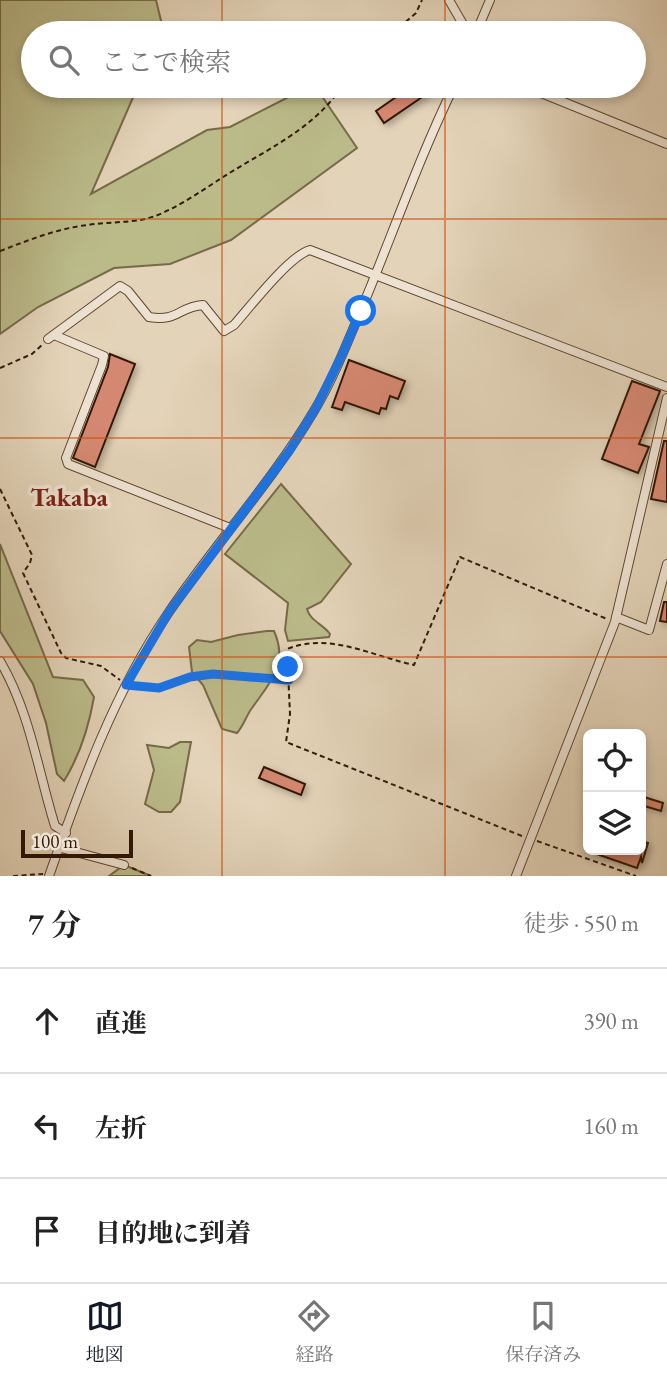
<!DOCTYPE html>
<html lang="ja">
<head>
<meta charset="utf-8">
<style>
	:root { --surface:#fff; --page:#f2f2f2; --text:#222; --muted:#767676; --line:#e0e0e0; --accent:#111827 }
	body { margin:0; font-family:"EB Garamond","Noto Serif JP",serif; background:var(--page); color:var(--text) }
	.controls { position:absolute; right:21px; bottom:21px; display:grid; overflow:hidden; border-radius:10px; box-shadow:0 4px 10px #0003 }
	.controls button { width:63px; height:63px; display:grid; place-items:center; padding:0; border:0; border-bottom:2px solid var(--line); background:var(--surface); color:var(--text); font:35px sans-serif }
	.scale { position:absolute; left:21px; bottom:18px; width:112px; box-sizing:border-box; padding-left:7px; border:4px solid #331906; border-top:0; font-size:19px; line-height:24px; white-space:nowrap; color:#331906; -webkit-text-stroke:5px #ede2d1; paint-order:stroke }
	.stop { position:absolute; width:21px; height:21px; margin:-16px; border:5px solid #1a73e8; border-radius:50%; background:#fff }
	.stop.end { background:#1a73e8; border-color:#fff; box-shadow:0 2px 7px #0008 }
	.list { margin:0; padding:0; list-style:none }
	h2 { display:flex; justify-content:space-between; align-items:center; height:91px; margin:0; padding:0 28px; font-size:30px }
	h2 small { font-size:23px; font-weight:400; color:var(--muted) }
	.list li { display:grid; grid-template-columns:46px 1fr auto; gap:21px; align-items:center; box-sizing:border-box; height:105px; padding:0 28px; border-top:2px solid var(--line) }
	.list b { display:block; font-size:26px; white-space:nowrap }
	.list em { font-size:23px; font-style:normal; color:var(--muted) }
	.icon { flex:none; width:38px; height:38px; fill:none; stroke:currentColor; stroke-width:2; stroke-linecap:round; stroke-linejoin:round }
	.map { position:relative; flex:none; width:667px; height:876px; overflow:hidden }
	.search { position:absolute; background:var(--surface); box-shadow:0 4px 10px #0003; left:21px; right:21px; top:21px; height:77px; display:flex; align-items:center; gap:18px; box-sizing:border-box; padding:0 24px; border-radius:38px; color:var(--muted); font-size:26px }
	.sheet { height:406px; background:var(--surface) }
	nav { display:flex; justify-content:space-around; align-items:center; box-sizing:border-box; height:98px; border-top:2px solid var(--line); background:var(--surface); font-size:19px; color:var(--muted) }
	nav a { display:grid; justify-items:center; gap:4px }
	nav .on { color:var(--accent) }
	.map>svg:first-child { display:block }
	.green { fill:#bbba89; stroke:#776a48; stroke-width:2 }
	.building { fill:#d58871; stroke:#331906; stroke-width:2; filter:url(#shadow) }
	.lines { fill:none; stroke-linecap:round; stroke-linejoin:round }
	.minor-casing { stroke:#5f4832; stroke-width:10 }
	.path { stroke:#331906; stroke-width:2; stroke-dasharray:5 3.5; stroke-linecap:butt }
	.minor { stroke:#ede2d1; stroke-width:8 }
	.route { stroke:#1a73e8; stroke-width:9 }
	.grid { fill:none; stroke:#cd4f0b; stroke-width:2; stroke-opacity:0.55 }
	.labels { text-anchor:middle; stroke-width:7; stroke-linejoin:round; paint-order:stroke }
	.quarter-label { font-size:26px; font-weight:bold; fill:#7a1f14; stroke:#ede2d1 }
</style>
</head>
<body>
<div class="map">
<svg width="667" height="876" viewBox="0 0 667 876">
	<defs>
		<filter id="shadow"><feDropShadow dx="3" dy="3" stdDeviation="3.5" flood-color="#0004"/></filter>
	</defs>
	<rect width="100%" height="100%" fill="#e3d3b8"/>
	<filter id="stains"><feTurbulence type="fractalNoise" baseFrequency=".00286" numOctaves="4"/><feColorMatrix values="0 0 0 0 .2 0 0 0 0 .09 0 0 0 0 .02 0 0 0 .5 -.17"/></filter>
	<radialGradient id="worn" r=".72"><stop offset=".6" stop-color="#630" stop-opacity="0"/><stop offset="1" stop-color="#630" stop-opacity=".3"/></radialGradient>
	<g class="green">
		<path d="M0,0h156l8,33h-131v53h105l-47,108 116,-64 23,-3 80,-41h5l42,62 -126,92 -61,24 -56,4 -76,39 -38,27z"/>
		<path d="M281,484l70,80 -30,38 -14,7c3,12 16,15 23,25l-1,3 -41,4 -3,-11 3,-27 -63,-49z"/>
		<path d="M0,544l53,133 30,3 11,17c-5,29 -14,58 -30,84l-7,-7 -11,-51 -13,-39 -33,-53z"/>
		<path d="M267,631h7c15,34 -4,51 -22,77 -6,8 -8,17 -15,25l-15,-4 -19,-44 -11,-13 -3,-25 8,-7 14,2 27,-7z"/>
		<path d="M180,742h11l-11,60 -9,10h-12l-14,-8 9,-34 -7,-25 22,3z"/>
		<path d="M124,865l27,11h-42z"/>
	</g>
	<g class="building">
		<path d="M412,86h12l4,7 -44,30 -8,-12z"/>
		<path d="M110,354l25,10 -40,103 -22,-9 35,-91z"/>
		<path d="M349,360l56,21 -7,18 -8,-3 -4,13 -5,-1 -2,6 -34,-12 -3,8 -10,-3z"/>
		<path d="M632,381l28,10 -21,53 10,3 -11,26 -36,-14z"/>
		<path d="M664,441h3v61l-16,-3z"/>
		<path d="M664,602h3v20l-7,-1z"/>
		<path d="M264,767l41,17 -4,11 -42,-17z"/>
		<path d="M641,796l22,7 -2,8 -20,-6z"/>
		<path d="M641,841l7,2 -6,20 -1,-6 -4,11 -49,-17 53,-1z"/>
	</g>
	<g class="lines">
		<g class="minor-casing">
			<g id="minor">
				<path d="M449,0l15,26v7"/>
				<path d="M476,33l14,-33"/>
				<path d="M524,86l143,58"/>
				<path d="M54,335l50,21 -2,9 -36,93 2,6 162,64"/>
				<path d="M48,339l72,-53 8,5 21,26c29,5 29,-10 54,-12l21,26 10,-6c16,-18 55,-69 76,-75l357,137"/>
				<path d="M616,617l33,13 18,-66"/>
				<path d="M0,661c30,51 38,110 55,165l11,7"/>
				<path d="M61,848l63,17"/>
				<path d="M49,876c32,-91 65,-184 120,-264 46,-68 103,-130 145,-201 18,-30 31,-63 45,-96 32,-76 59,-155 95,-229"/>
				<path d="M516,876l99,-254 52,-224"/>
			</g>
		</g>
		<g class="path">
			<path d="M393,33l23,-20 6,-13"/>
			<path d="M0,251c29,-11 56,-22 87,-26 19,-3 39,-2 58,-6 23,-5 55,-27 75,-40 43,-28 94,-49 122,-93"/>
			<path d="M0,368l32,-14 10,-9"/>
			<path d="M0,489l32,66 -2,8 -7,10 38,80 5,5 35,8 19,14"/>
			<path d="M135,686l24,2 31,-11 23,-3 75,6"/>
			<path d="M522,836l-236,-94 4,-28 -3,-65c43,-17 85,7 127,16l46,-108 147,62"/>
			<path d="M537,841l99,35"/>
			<path d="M132,868l19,8"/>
			<path d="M13,876l30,-2"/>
		</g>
		<use href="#minor" class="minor"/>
	</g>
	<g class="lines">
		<path class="route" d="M288,667l1,13 -76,-6 -23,3 -31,11 -33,-3 43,-73 121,-162 26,-42 26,-53 19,-44"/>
	</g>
	<path class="grid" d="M222,0v33M445,0v33M222,86v790M445,86v790M0,219h667M0,438h667M0,657h667"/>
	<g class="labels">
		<g class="quarter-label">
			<text x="69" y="506">Takaba</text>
		</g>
	</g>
	<rect width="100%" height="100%" filter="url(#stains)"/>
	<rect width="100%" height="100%" fill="url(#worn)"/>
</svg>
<div class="controls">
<button><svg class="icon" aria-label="locate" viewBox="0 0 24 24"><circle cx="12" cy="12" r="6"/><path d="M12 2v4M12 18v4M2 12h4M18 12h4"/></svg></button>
<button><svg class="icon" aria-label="layers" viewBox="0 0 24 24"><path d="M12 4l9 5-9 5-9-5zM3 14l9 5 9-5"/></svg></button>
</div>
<div class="scale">100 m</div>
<div class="stop" style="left:361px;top:311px"></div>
<div class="stop end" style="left:288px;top:667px"></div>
<div class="search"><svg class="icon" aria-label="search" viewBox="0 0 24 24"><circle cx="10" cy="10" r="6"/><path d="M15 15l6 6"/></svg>ここで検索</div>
</div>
<section class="sheet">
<h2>7 分<small>徒歩 · 550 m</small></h2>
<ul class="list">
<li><svg class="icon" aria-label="ahead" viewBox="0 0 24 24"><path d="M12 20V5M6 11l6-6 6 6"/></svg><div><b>直進</b></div><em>390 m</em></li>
<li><svg class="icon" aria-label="left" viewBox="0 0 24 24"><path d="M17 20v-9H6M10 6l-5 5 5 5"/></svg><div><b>左折</b></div><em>160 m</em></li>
<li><svg class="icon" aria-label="arrive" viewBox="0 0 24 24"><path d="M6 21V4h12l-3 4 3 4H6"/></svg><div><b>目的地に到着</b></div></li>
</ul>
</section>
<nav>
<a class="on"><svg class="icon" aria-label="map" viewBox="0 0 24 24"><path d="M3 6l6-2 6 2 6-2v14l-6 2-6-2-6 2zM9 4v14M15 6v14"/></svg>地図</a>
<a><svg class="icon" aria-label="directions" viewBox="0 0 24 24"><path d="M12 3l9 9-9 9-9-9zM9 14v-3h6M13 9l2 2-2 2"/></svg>経路</a>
<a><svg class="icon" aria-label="saved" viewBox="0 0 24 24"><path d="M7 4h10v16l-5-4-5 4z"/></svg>保存済み</a>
</nav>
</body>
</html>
